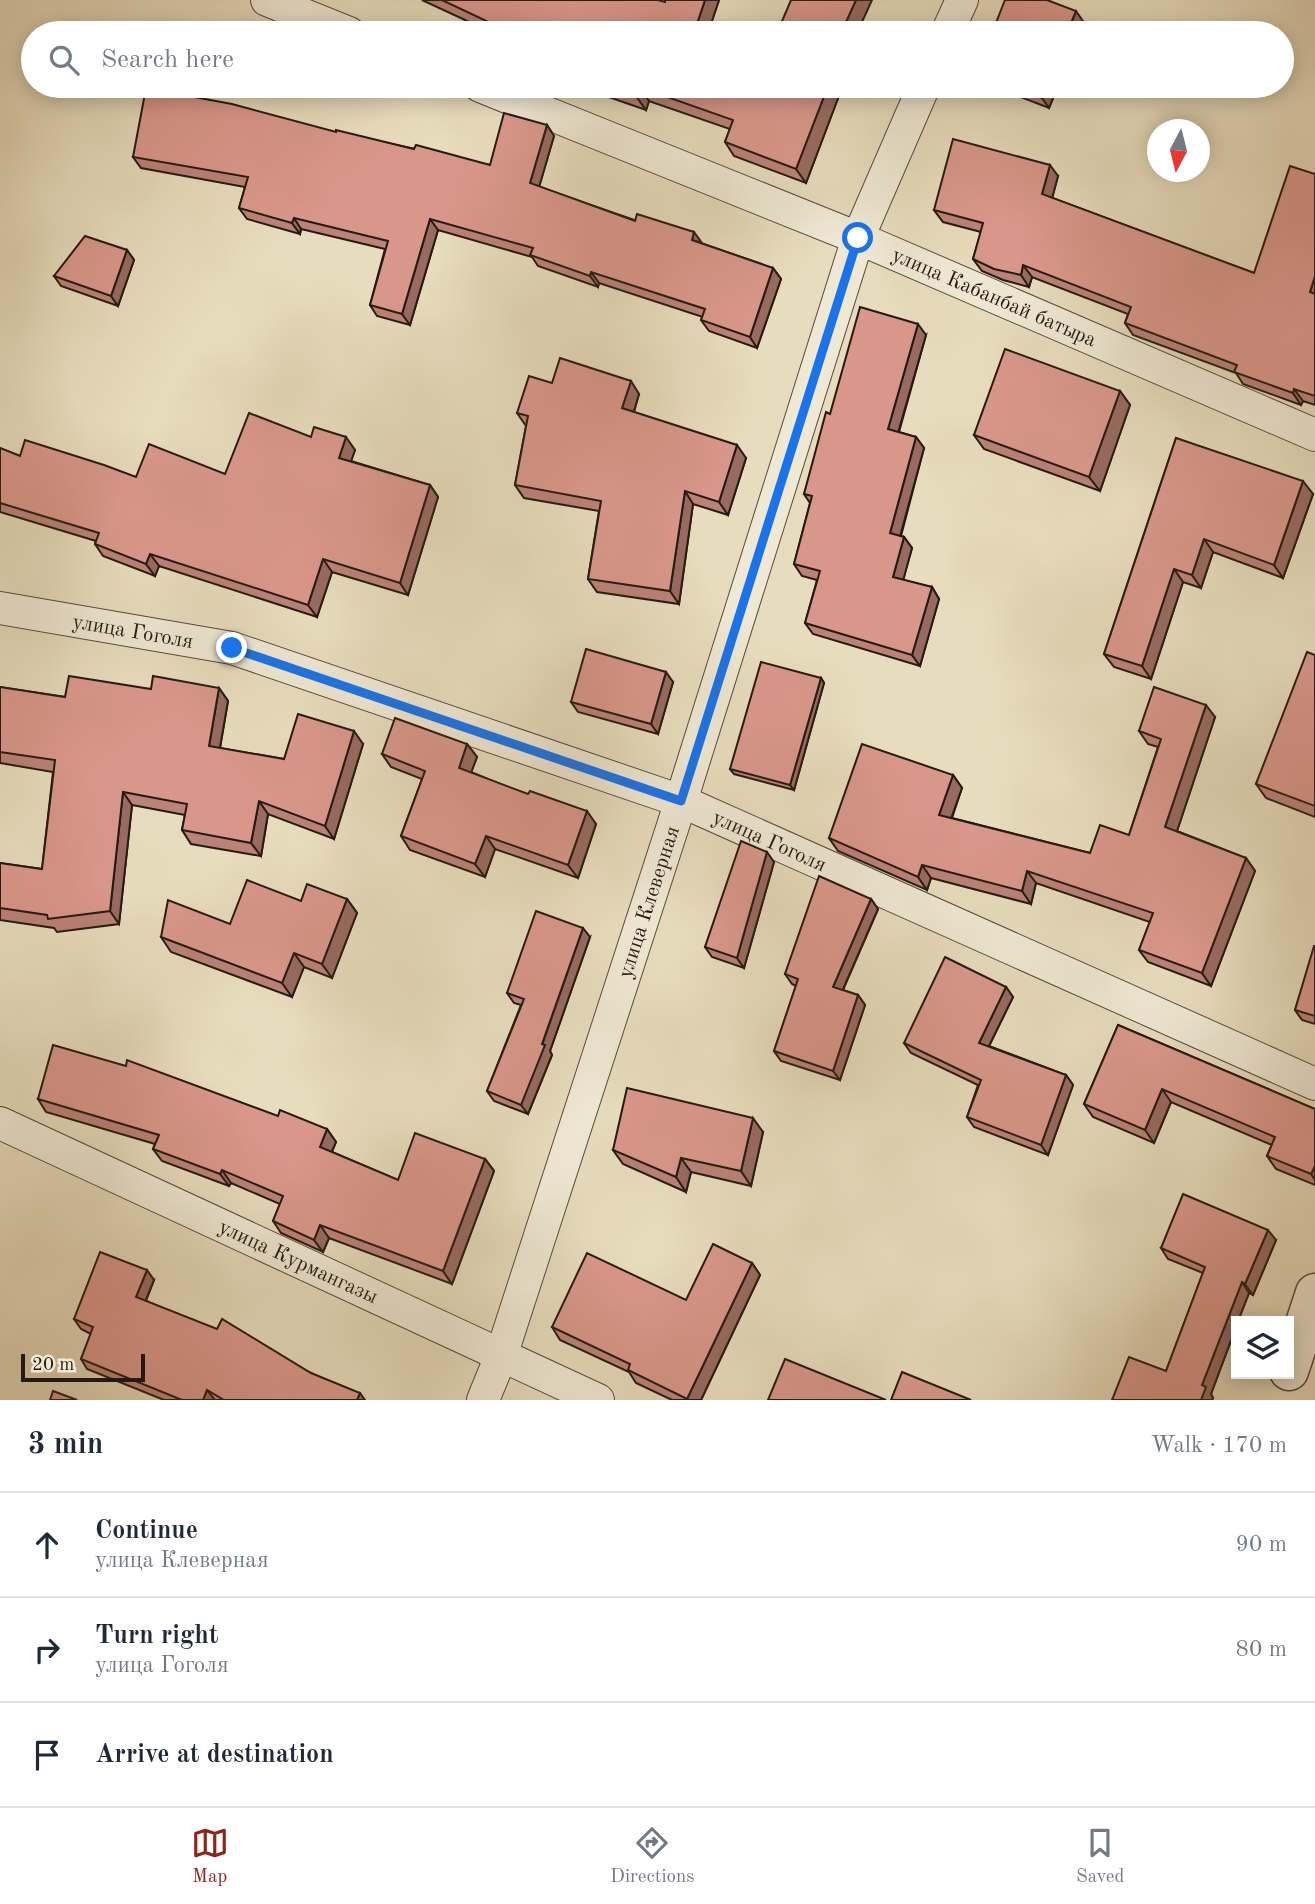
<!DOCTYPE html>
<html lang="en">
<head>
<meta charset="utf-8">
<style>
	:root { --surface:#fff; --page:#f6f6f7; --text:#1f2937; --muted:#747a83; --line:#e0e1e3; --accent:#8f2418 }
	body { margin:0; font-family:"Old Standard TT",serif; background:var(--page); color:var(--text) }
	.controls { position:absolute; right:21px; bottom:21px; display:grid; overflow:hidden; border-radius:0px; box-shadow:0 4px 18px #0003 }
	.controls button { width:63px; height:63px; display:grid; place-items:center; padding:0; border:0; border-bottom:2px solid var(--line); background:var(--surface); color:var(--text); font:35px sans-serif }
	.compass { position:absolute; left:1147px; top:119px; width:63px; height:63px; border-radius:50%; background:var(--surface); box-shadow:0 4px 18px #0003; rotate:187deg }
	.scale { position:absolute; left:21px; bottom:18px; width:124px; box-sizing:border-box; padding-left:7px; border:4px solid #251b13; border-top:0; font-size:19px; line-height:24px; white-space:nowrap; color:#251b13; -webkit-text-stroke:5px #efe8d4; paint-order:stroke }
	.stop { position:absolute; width:21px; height:21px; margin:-16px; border:5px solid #1a73e8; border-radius:50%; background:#fff }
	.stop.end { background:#1a73e8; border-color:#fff; box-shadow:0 2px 7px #0008 }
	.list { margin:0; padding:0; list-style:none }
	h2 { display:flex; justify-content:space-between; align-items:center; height:91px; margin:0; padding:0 28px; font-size:30px }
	h2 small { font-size:23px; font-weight:400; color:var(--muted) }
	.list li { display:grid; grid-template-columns:46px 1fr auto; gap:21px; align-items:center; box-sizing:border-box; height:105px; padding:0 28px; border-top:2px solid var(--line) }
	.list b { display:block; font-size:26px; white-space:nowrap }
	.list p { margin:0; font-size:23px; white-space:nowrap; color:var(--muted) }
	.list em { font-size:23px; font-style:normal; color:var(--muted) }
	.icon { flex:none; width:38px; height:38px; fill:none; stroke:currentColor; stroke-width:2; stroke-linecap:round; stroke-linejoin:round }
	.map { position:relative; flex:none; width:1315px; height:1400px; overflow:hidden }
	.search { position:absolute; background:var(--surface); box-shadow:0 4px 18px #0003; left:21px; right:21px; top:21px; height:77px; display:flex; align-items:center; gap:18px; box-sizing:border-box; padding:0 24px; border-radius:38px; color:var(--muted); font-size:26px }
	.sheet { height:406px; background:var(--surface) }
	nav { display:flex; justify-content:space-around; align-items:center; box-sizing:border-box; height:98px; border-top:2px solid var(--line); background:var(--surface); font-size:19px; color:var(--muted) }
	nav a { display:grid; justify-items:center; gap:4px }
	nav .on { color:var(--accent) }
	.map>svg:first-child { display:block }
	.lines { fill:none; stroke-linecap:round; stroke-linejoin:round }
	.minor-casing { stroke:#564b3e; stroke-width:34 }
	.tertiary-casing { stroke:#564b3e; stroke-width:41 }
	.minor { stroke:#efe8d4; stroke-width:32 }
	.tertiary { stroke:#efe8d4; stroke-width:38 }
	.wall { fill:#bb8278; stroke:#251b13; stroke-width:2 }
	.shaded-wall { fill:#986a61; stroke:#251b13; stroke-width:2 }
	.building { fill:#d9978b; stroke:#251b13; stroke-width:2 }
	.route { stroke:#1a73e8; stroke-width:9 }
	.labels { text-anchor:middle; stroke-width:5; stroke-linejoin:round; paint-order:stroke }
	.street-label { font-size:21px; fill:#251b13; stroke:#efe8d4 }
</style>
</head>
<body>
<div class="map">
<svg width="1315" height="1400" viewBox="0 0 1315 1400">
	<rect width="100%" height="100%" fill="#e7dcbd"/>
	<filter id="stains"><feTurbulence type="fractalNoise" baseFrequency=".00286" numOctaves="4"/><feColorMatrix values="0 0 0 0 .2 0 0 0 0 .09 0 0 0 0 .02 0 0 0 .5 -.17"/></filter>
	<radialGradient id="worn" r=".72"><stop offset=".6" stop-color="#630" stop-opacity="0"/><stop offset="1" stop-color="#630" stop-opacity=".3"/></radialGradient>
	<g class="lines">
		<g class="minor-casing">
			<g id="minor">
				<path d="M267,0l82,33"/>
				<path d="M947,33l15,-33"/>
				<path id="s1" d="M480,86l378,152 457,197"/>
				<path id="s2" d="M0,608l232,40 449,153 634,283"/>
				<path id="s3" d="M0,1123l598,277"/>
				<path id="s4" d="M483,1400l18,-44 180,-555 177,-563 66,-152"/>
			</g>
		</g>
		<g class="tertiary-casing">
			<path id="tertiary" d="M1289,1371l26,-78"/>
		</g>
		<use href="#minor" class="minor"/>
		<use href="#tertiary" class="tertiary"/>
	</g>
	<g class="wall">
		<path d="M422,0h236l7,2 54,-2 -11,32 4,1h-219z"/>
		<path d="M577,86h258l5,7 -34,90 -72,-27 -9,-14 5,-13 -81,-28 -3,9z"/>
		<path d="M992,86h66l-9,22z"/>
		<path d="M547,125l7,11 -15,51 234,81 8,11 -24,69 -48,-17 -8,-11 2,-3 -104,-34 -1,4 -60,-21 -6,-9 -94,-27 -28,95 -33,-9 -7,-11 15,-56 -84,-20 -1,5 -53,-15 -8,-11 6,-21 -104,-19 -8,-11 203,-25 154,33z"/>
		<path d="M1315,174v231l-12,-4 -2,4 -58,-21 -7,-11 -103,-38 -8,-12 3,-9 -96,-37 -3,10 -26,-7 -21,-9 -9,-12 8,-27 -38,-10 -9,-12 124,-34 -6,22 202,75z"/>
		<path d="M127,250l7,10 -16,46 -57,-20 -7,-10z"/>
		<path d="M926,335l-27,97 17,5 8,11 -23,88 3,1 8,11 -9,32 29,7 7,12 -19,67 -107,-32 -8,-11 12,-43 -15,-4 -8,-12 16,-61 -6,-9 26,-80z"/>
		<path d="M552,383l87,11 -5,18 112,46 -18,57 -35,-11 -14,100 -82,-12 -9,-13 11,-68 -75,-13 -9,-13 11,-59 -9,-13z"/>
		<path d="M1120,391l10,14 -30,86 -116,-42 -10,-14z"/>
		<path d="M311,437l44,13 -4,11 79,24 8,12 -30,98 -76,-23 -15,45 -158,-51 -4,10 -52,-20 -8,-12 1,-3 -96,-29v-64l20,8 116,21 89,-3z"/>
		<path d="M1176,438l137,56 -30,84 -70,-26 -12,36 -18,-6 -32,97 -37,-12 -10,-13z"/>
		<path d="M1315,655v162l-49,-19 -10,-14z"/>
		<path d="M821,678l3,5 -30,107 -60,-16 -4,-5z"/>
		<path d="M673,682l-15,52 -80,-22 -7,-10z"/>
		<path d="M0,687l65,10 86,-8 68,-1 9,13 -8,47 64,11 79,-15 -29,95 -66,-25 -7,42 -70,-12 -9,-14 3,-15 -53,-10 -13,119 -62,8 -3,-4 -54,-8v-57l42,6 11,-97 -53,-9z"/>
		<path d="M1215,717l-38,114 69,27 9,13 -44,115 -63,-24 -9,-12 11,-28 -114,-39 -5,21 -100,-26 -4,12 -89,-39 -9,-13 124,-63 9,13 -10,30 138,35 39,-18 29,-88 -10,-3 -9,-13z"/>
		<path d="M467,744l10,13 -6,15 125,52 -18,54 -83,-29 -10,28 -75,-27 -9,-14 21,-57 -31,-12 -9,-13z"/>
		<path d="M774,862l-30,106 -32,-11 -7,-10z"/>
		<path d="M347,899l10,14 -25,65 -28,-11 -12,30 -121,-45 -10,-15 69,-13 71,-23z"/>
		<path d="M871,899l7,10 -35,81 15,5 7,10 -25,75 -59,-19 -7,-10 22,-65 -4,-2 -7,-10z"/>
		<path d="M590,937l-40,114 2,4 -24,59 -34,-13 -7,-10 34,-86 -7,-2 -7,-10z"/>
		<path d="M1315,946v78l-13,-4 -7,-10z"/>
		<path d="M1006,987l7,10 -24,49 77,29 7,10 -25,70 -74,-28 -7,-10 11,-32 -67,-32 -7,-10z"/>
		<path d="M1118,1025l197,84v76l-39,-16 -9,-13 5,-11 -101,-43 -17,41 -61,-26 -9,-13z"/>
		<path d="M38,1099l240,17 49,13 9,13 -4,10 66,28 87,-21 9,12 -42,113 -123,-46 -6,14 -42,-19 -8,-12 7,-17 -49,-21 -2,3 -67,-25 -9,-12 2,-5 -109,-32z"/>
		<path d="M763,1132l-12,54 -60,-14 -5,20 -63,-28 -10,-14z"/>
		<path d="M1276,1240l-23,55 -4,-2 -11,28h-2v6l-25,67 2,4 -1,2h-100l54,-29 37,-98 -35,-14 -7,-11z"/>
		<path d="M752,1263l8,12 -59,125h-29l-36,-17 -7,-11 -69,-32 -8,-13 134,-27z"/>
		<path d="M154,1280l-8,21 165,72 54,27h-201l-77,-31 -6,-10 10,-25 -10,-5 -7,-10z"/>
	</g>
	<g class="shaded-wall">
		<path d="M705,0h14l-11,33 -12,-6z"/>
		<path d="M856,0h16l-15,33h-16z"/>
		<path d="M1076,11l7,10 -5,12h-11z"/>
		<path d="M828,86h7l5,7 -34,90 -10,-14z"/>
		<path d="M1047,86h11l-9,22 -7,-10z"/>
		<path d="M639,87l10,14 -3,9 -10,-14z"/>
		<path d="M547,125l7,11 -17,58 -7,-11z"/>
		<path d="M1050,165l8,11 -8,30 -8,-12z"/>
		<path d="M294,218l7,11 -1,5 -8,-11z"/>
		<path d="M430,219l8,11 -28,95 -8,-11z"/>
		<path d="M694,232l8,11 -10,-3z"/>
		<path d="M127,250l7,10 -16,46 -7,-10z"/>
		<path d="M1023,265l9,12 -3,10 -8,-12z"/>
		<path d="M773,268l8,11 -24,69 -7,-11z"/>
		<path d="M591,272l8,11 -1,4 -8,-11z"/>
		<path d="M1315,276v23l-5,-7z"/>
		<path d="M918,324l8,11 -30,105 -8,-11z"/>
		<path d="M631,381l8,13 -8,27 -9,-13z"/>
		<path d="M1294,389l9,12 -2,4 -8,-12z"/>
		<path d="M1120,391l10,14 -30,86 -11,-14z"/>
		<path d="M346,437l9,13 -7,20 -9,-12z"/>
		<path d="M916,437l8,11 -26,96 -8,-11z"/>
		<path d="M737,445l9,13 -18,57 -9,-13z"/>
		<path d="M1303,481l10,13 -30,84 -9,-13z"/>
		<path d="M430,485l8,12 -30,98 -8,-12z"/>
		<path d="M685,491l8,13 -14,100 -9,-13z"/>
		<path d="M904,537l8,11 -11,40 -8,-11z"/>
		<path d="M1204,539l9,13 -12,36 -9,-13z"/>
		<path d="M150,554l9,12 -4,10 -9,-12z"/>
		<path d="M323,559l9,13 -15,45 -9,-12z"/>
		<path d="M1174,569l9,13 -32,97 -9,-13z"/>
		<path d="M932,587l7,12 -19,67 -8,-11z"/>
		<path d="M666,672l7,10 -15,52 -7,-10z"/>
		<path d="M821,678l3,5 -30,107 -4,-5z"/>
		<path d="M219,688l9,13 -10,58 -9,-13z"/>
		<path d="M1206,705l9,12 -41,123 -9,-13z"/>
		<path d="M354,731l9,13 -29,95 -9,-13z"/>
		<path d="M467,744l10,13 -9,24 -9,-13z"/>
		<path d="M953,775l9,13 -14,39 -9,-12z"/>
		<path d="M123,792l9,13 -13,119 -9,-13z"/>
		<path d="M259,801l9,13 -7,42 -10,-13z"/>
		<path d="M587,811l9,13 -18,54 -10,-13z"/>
		<path d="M486,836l9,13 -10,28 -10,-13z"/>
		<path d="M767,852l7,10 -30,106 -7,-10z"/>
		<path d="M1246,858l9,13 -44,115 -9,-13z"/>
		<path d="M922,865l9,13 -4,12 -9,-13z"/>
		<path d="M1027,871l9,12 -5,21 -9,-13z"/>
		<path d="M347,899l10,14 -25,65 -10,-14z"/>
		<path d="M871,899l7,10 -38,87 -7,-9z"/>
		<path d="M583,928l7,9 -40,114 2,4 -24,59 -7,-9z"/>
		<path d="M294,953l10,14 -12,30 -10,-14z"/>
		<path d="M1006,987l7,10 -27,55 -7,-9z"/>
		<path d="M858,995l7,10 -25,75 -7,-9z"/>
		<path d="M1066,1075l7,10 -25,70 -7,-10z"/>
		<path d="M1162,1089l9,13 -17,41 -9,-13z"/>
		<path d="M753,1118l10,14 -12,54 -10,-15z"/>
		<path d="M327,1129l9,13 -8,18 -8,-13z"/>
		<path d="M681,1158l10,14 -5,20 -10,-15z"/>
		<path d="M485,1159l9,12 -42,113 -9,-13z"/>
		<path d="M1315,1166v14l-4,-6z"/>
		<path d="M222,1170l9,13 -2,3 -9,-12z"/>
		<path d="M320,1225l9,13 -6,14 -9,-12z"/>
		<path d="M1268,1230l8,10 -23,55 -8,-11z"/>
		<path d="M752,1263l8,12 -59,125h-13l-1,-1z"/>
		<path d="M147,1270l7,10 -11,27 -7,-10z"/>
		<path d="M1242,1282l7,11 -11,28h-2v6l-25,67 2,4 -1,2h-11l1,-15z"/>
		<path d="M207,1390l7,9v1h-11z"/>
		<path d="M360,1393l5,7h-8z"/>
	</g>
	<g class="building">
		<path d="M442,0h216l7,2v-2h40l-9,27 16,6h-200z"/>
		<path d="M791,0h65l-15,33h-64z"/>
		<path d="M1005,0h42l29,11 -9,22h-75z"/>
		<path d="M607,86h221l-32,83 -71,-27 8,-22 -94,-33 -3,9z"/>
		<path d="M1011,86h36l-5,12z"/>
		<path d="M146,88l86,16 104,28v-2l78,19 2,-4 74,20 14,-52 43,12 -17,58 105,38 2,-7 57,18 -2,8 81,28 -23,69 -49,-17 4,-11 -114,-37 -1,4 -60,-21 3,-7 -103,-29 -28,95 -32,-9 18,-64 -94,-23 -2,5 -53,-15 9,-31 -115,-20z"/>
		<path d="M953,139l97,26 -8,29 212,79 36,-107 25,8v102l-5,16 5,2v102l-21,-7 -1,4 -59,-21 3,-7 -112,-42 6,-16 -108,-42 -2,10 -27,-6 -21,-10 10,-36 -49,-13z"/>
		<path d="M85,236l42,14 -16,46 -57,-20z"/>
		<path d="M860,307l58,17 -30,105 28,8 -26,96 14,4 -11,40 39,10 -20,68 -107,-32 15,-52 -26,-7 18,-68 -8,-2 22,-82 4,2z"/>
		<path d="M1005,349l115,42 -31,86 -115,-42z"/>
		<path d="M560,358l71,23 -9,27 115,37 -18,57 -34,-11 -15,100 -82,-12 13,-78 -86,-16 13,-69 -11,-3 12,-37 23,7z"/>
		<path d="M249,413l62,24 3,-10 32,10 -7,21 91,27 -30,98 -77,-24 -15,46 -158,-51 -4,10 -51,-20 4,-11 -99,-30v-55l20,8 5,-16 79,25 32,12 13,-33 76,30z"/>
		<path d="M1176,438l127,43 -29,84 -70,-26 -12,36 -18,-6 -32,97 -38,-12z"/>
		<path d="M586,649l80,23 -15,52 -80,-22z"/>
		<path d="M1307,652l8,3v151l-59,-22z"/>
		<path d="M761,662l60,16 -31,107 -60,-16z"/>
		<path d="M69,676l82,13 2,-13 66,12 -10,58 75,13 14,-45 56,17 -29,95 -66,-25 -8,42 -69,-13 5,-26 -64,-12 -13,119 -62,8 -1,-4 -47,-7v-45l42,6 13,-109 -55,-8v-65l65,10z"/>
		<path d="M1154,687l52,18 -41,122 81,31 -44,115 -63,-23 14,-37 -126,-42 -5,20 -100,-26 -4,12 -89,-39 33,-94 91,31 -14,40 151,38 10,-28 29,10 32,-96 -22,-8z"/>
		<path d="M395,718l72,26 -8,24 69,26 2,-3 57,20 -19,54 -82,-29 -11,28 -74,-28 24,-65 -43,-17z"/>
		<path d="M741,841l26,11 -30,106 -32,-11z"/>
		<path d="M819,876l52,23 -38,88 25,8 -25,76 -59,-20 24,-72 -13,-5z"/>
		<path d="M247,880l54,21 6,-17 40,15 -25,65 -28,-11 -12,30 -121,-46 7,-37 62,24z"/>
		<path d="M536,911l47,17 -41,116 3,1 -24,60 -34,-14 37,-92 -17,-6z"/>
		<path d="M1314,946h1v70l-20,-6z"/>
		<path d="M945,957l61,30 -27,56 87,32 -25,70 -74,-28 14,-37 -77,-37z"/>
		<path d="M1118,1025l197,84v57l-4,8 -44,-18 8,-19 -113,-48 -17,41 -61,-26z"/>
		<path d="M53,1045l73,21 1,-6 151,56 2,-6 47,19 -7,18 78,33 17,-47 70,26 -42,112 -123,-46 -6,15 -41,-19 10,-25 -61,-26 -2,4 -67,-25 6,-14 -121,-36z"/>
		<path d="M627,1088l126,30 -12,53 -60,-13 -5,19 -63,-27z"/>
		<path d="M1183,1194l85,36 -23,54 -3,-2 -40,103 4,2 -5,13h-89l17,-43 37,14 39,-104 -44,-19z"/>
		<path d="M713,1244l39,19 -65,136 -59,-29 2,-6 -78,-37 35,-74 99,47z"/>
		<path d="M100,1252l47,18 -11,27 81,32 5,-10 89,54 49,20 -3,7h-133l-17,-10 -4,10h-21l-101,-41 12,-32 -19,-8z"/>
		<path d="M785,1359l101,41h-118z"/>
		<path d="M902,1372l69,28h-80z"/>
		<path d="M53,1391l24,9h-27z"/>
	</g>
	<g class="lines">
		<path class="route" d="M232,648l449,153 177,-563"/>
	</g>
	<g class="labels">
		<g class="street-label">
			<text dy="7" stroke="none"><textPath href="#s1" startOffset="556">улица Кабанбай батыра</textPath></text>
			<text dy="7" stroke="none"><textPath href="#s2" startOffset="135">улица Гоголя</textPath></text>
			<text dy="7" stroke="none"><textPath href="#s2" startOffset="807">улица Гоголя</textPath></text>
			<text dy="7" stroke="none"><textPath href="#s4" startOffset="525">улица Клеверная</textPath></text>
			<text dy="7" stroke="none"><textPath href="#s3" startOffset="329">улица Курмангазы</textPath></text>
		</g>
	</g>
	<rect width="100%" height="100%" filter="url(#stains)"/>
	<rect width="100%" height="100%" fill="url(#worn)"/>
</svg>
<div class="controls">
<button><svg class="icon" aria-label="layers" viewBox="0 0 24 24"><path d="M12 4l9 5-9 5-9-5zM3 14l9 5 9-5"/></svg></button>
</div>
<svg class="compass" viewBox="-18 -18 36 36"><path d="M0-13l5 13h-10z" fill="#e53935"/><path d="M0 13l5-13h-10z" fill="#747a83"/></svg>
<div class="scale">20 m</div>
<div class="stop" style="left:858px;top:238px"></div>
<div class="stop end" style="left:232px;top:648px"></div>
<div class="search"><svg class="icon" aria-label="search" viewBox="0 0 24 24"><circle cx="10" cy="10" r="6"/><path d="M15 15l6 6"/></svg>Search here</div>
</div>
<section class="sheet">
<h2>3 min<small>Walk · 170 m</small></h2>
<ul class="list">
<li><svg class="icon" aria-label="ahead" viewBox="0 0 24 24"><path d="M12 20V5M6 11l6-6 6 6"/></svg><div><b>Continue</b><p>улица Клеверная</p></div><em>90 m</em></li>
<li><svg class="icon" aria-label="right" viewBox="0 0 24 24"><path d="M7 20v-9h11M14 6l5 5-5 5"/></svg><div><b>Turn right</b><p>улица Гоголя</p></div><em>80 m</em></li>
<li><svg class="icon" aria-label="arrive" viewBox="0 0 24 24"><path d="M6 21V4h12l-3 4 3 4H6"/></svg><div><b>Arrive at destination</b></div></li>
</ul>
</section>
<nav>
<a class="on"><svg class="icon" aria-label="map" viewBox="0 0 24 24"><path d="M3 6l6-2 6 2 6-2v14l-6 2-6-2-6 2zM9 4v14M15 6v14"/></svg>Map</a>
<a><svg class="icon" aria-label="directions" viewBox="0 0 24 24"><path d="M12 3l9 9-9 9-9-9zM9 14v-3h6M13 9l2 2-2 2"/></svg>Directions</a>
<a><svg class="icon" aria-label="saved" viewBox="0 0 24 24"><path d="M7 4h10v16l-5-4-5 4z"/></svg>Saved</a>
</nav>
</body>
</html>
